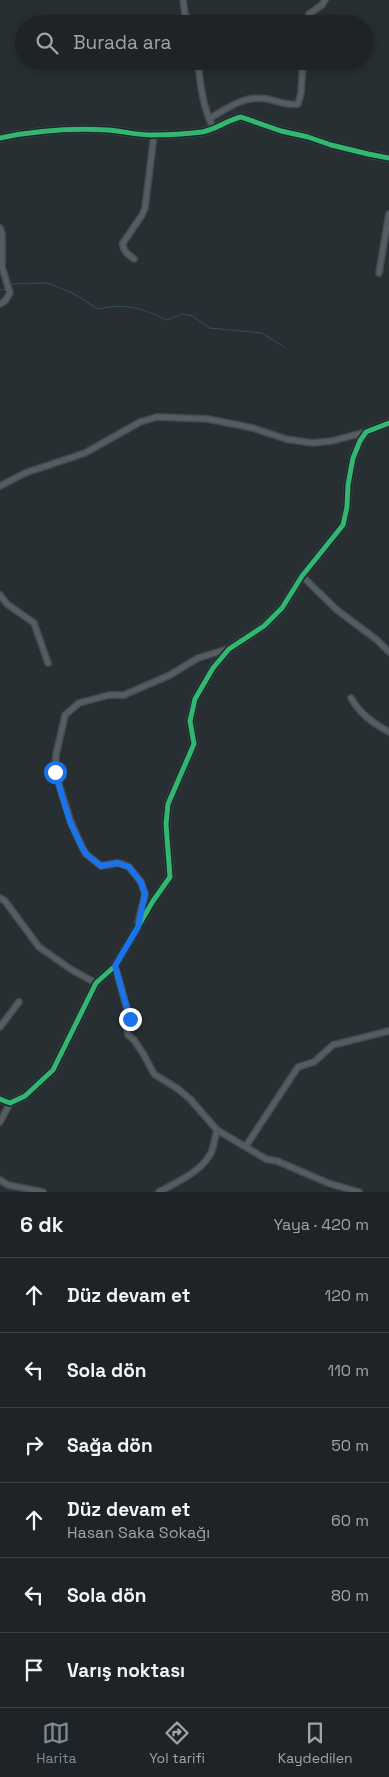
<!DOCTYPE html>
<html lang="tr">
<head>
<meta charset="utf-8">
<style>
	:root { --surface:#1d2326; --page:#2a2f32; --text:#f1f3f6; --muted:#a0a4a7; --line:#3b4043; --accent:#7f8b93 }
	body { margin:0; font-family:"Space Grotesk",sans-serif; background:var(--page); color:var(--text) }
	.stop { position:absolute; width:15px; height:15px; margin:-11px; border:4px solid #1a73e8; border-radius:50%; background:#fff }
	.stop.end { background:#1a73e8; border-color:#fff; box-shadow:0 1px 5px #0008 }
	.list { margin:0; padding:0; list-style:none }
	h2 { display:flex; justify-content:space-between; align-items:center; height:65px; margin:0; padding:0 20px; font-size:21px }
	h2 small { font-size:16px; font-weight:400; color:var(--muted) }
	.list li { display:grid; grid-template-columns:32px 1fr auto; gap:15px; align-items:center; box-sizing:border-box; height:75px; padding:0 20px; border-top:1px solid var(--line) }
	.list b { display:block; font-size:19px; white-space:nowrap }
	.list p { margin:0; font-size:16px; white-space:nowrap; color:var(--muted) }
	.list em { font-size:16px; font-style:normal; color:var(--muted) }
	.icon { flex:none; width:28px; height:28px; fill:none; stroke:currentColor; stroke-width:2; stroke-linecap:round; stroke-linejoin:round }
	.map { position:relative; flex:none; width:389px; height:1192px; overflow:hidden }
	.search { position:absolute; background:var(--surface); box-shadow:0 2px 12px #0003; left:15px; right:15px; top:15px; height:55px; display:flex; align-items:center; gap:12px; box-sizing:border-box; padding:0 18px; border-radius:28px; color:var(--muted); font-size:19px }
	.sheet { height:515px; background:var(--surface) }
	nav { display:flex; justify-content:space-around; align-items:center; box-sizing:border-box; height:70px; border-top:1px solid var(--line); background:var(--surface); font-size:14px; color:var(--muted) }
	nav a { display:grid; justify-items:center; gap:2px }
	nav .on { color:var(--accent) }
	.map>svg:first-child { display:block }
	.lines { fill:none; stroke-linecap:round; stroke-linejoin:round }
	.stream { stroke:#344e5c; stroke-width:1 }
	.minor-casing { stroke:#444b4e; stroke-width:8 }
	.tertiary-casing { stroke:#444b4e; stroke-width:9 }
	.minor { stroke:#565d62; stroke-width:5 }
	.tertiary { stroke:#565d62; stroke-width:6 }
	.cycleway-casing { stroke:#1a272e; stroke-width:8 }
	.cycleway { stroke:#33b770; stroke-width:5 }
	.route { stroke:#1a73e8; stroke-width:6 }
</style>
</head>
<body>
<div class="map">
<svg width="389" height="1192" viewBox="0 0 389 1192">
	<rect width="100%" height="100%" fill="#272f33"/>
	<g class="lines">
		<g class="stream">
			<path d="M10,284l38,-1 26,11 24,15c29,-6 43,-1 69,11l15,-6 11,2 16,12 53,5 22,14"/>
			<path d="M0,290l5,-1"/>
		</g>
		<g class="minor-casing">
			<g id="minor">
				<path d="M183,0l2,14 7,10"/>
				<path d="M307,24l2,-10 13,-9 3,-5"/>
				<path d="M198,61c2,23 5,48 16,68"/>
				<path d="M209,119c19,-11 34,-24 58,-20 11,2 21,7 31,5l3,-11 2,-32"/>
				<path d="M0,228l2,6v33l8,26 -5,8 -5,3"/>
				<path d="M134,259c-5,-4 -12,-8 -11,-16l19,-28 3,-7 9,-73"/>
				<path d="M379,273l10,-59"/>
				<path d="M0,486l25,-13 60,-20 55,-31 17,-5 51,2 45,9 33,11 26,4 20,-2 34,-9"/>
				<path d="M302,576l35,34 40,30 12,12"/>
				<path d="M0,595l7,9 27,19 14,40"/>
				<path d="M351,698c9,16 22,25 38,34"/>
				<path d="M0,898l5,3 34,46 33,23 24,13"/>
				<path d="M138,923l7,-29 -4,-12 -12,-15 -7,-3 -5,-1 -16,3 -15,-12 -4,-7 -11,-25 -16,-50 1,-17 9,-40 14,-12 30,-8h15l46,-20 28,-17 30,-9"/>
				<path d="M115,966l15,53 -3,10 1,6 6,5 10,15 10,19 24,15 12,10 27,31 49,29 11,2 51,22 31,9"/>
				<path d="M0,1027l19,-25"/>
				<path d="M0,1122l10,-19"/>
				<path d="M246,1146l52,-79 16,-5 19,-17 56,-14"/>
				<path d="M0,1180l8,5 35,7"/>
				<path d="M159,1192c18,-10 42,-20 52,-39 3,-7 4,-16 6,-23"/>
			</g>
		</g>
		<g class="tertiary-casing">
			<g id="tertiary">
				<path d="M0,138c34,-7 72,-10 107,-8 15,1 30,5 45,5 16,0 34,-1 50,-3 14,-2 25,-12 39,-15l40,14 27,6 23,8 37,9 21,4"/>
				<path d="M0,1099l10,4 15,-7 28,-26 43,-87 19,-17 38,-65 17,-24 -4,-53 2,-20 26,-60 -4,-23 5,-22 18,-31 16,-19 35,-23 18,-18 20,-32 41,-51 4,-18 1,-22 5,-27 7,-17 6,-9 23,-9"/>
			</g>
		</g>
		<use href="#minor" class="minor"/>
		<use href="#tertiary" class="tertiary"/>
		<g class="cycleway-casing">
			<g id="cycleway">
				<path d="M0,138c34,-7 72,-10 107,-8 15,1 30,5 45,5 16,0 34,-1 50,-3 14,-2 25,-12 39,-15l40,14 27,6 23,8 37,9 21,4"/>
				<path d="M0,1099l10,4 15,-7 28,-26 43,-87 19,-17 38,-65 17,-24 -4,-53 2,-20 26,-60 -4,-23 5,-22 18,-31 16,-19 35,-23 18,-18 20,-32 41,-51 4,-18 1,-22 5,-27 7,-17 6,-9 23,-9"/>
			</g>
		</g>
		<use href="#cycleway" class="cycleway"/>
	</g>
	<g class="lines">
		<path class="route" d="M55,772l15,50 12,25 4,7 15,12 16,-3 12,4 12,15 4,12 -7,33 -23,39 15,53"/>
	</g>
</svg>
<div class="stop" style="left:55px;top:772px"></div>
<div class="stop end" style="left:130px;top:1019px"></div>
<div class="search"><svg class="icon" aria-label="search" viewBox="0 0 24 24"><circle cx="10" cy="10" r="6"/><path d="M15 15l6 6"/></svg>Burada ara</div>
</div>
<section class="sheet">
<h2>6 dk<small>Yaya · 420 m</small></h2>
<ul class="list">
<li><svg class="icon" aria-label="ahead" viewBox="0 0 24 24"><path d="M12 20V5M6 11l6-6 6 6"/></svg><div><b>Düz devam et</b></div><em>120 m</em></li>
<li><svg class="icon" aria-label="left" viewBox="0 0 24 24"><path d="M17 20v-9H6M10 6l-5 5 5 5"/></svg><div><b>Sola dön</b></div><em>110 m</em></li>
<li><svg class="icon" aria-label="right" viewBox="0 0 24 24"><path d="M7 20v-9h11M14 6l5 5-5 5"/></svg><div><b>Sağa dön</b></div><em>50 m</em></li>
<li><svg class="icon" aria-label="ahead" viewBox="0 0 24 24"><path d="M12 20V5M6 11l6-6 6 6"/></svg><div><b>Düz devam et</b><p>Hasan Saka Sokağı</p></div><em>60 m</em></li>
<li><svg class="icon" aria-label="left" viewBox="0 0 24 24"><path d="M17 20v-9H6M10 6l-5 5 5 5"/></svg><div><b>Sola dön</b></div><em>80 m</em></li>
<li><svg class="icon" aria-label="arrive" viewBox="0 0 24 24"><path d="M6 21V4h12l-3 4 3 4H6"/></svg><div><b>Varış noktası</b></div></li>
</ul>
</section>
<nav>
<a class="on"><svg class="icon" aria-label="map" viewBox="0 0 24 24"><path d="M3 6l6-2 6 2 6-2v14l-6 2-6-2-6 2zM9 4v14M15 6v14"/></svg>Harita</a>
<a><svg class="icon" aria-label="directions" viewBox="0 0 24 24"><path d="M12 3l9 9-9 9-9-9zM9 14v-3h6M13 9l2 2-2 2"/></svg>Yol tarifi</a>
<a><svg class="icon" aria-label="saved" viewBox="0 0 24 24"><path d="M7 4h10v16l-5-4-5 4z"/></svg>Kaydedilen</a>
</nav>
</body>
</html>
